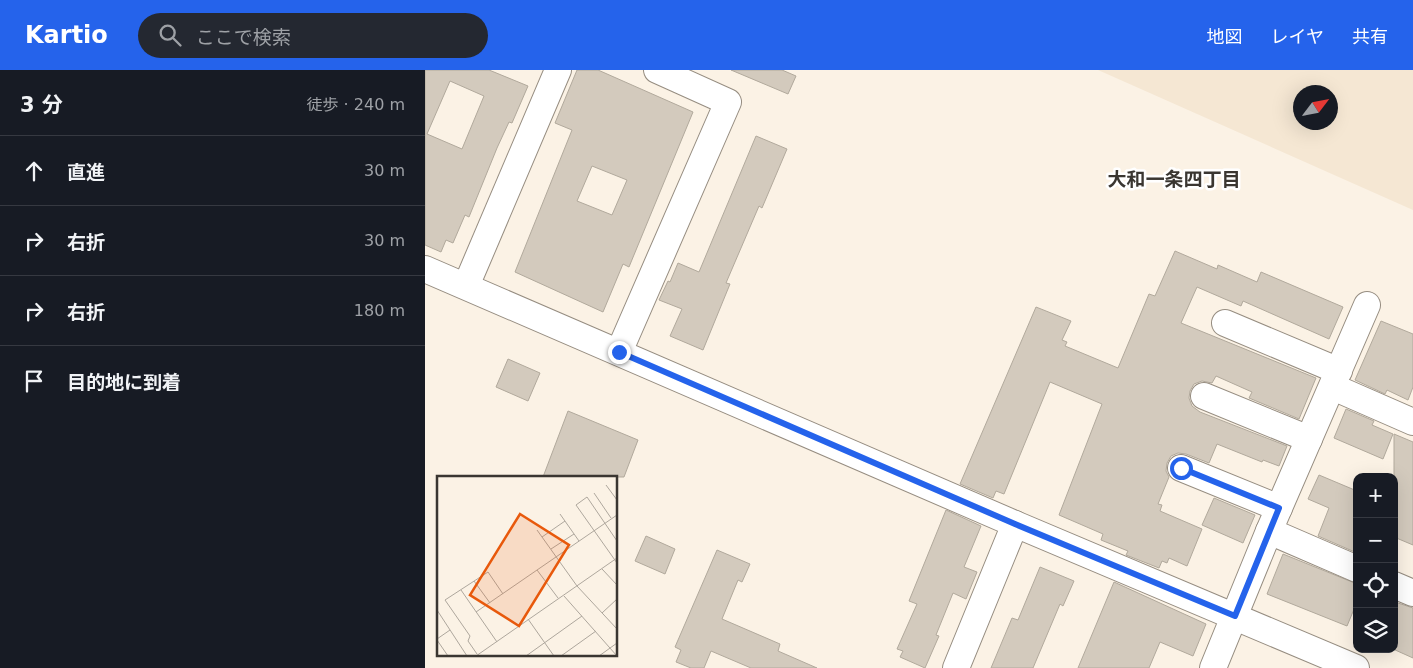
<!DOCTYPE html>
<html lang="ja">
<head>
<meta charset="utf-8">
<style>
	:root { --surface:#171b24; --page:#242831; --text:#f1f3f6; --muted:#9ea1a6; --line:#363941; --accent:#2563eb }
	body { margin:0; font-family:"DejaVu Sans","Noto Sans JP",sans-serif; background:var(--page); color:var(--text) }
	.controls { position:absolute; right:15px; bottom:15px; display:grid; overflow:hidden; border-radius:10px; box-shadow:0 5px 20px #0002 }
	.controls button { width:45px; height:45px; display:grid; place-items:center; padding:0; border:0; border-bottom:1px solid var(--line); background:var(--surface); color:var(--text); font:25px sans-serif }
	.compass { position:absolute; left:868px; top:15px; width:45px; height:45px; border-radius:50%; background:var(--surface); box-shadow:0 5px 20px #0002; rotate:58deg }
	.stop { position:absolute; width:15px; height:15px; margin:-11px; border:4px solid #2563eb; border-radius:50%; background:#fff }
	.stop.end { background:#2563eb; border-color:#fff; box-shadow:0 1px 5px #0008 }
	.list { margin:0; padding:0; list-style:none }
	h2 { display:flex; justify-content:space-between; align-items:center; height:65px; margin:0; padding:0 20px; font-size:21px }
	h2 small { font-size:16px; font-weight:400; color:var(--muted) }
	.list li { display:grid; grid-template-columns:32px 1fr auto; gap:15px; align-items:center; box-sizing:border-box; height:70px; padding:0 20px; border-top:1px solid var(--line) }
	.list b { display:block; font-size:19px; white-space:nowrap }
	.list em { font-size:16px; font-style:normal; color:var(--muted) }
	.icon { flex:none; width:28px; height:28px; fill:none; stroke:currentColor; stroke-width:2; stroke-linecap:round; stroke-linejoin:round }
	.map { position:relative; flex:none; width:988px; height:598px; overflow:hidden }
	header { display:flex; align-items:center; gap:30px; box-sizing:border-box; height:70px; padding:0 25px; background:var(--accent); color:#fff }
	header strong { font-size:24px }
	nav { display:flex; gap:28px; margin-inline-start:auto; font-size:18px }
	.search { width:350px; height:45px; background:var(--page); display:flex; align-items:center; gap:12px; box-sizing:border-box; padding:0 18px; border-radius:28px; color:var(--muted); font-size:19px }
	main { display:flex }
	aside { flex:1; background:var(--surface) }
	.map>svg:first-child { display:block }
	.built { fill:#f5e7d3; fill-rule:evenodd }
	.building { fill:#d3cabd; stroke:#b1a99c; fill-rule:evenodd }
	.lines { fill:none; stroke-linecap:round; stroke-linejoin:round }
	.street-casing { stroke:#968d81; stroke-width:28 }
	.street { stroke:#fff; stroke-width:26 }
	.route { stroke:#2563eb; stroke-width:6 }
	.labels { text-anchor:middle; stroke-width:5; stroke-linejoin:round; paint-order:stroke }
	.neighbourhood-label { font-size:19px; font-weight:bold; fill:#3a3631; stroke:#fff }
	.inset-road { fill:none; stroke:#aea79d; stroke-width:1 }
	.view { fill:#e8590c; fill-opacity:0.15; stroke:#e8590c; stroke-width:2.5 }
	.inset-edge { fill:none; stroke:#3a3631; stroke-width:2.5 }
</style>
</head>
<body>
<header>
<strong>Kartio</strong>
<div class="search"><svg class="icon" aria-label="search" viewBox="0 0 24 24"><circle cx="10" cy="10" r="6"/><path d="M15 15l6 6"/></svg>ここで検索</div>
<nav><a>地図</a><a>レイヤ</a><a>共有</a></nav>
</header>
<main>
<aside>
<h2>3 分<small>徒歩 · 240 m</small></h2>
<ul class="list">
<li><svg class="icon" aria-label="ahead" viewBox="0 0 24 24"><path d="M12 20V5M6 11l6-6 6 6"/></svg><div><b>直進</b></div><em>30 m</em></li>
<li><svg class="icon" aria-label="right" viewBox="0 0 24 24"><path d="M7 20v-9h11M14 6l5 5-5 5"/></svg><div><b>右折</b></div><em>30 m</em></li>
<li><svg class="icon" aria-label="right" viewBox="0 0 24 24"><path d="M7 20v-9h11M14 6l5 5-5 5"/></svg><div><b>右折</b></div><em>180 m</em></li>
<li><svg class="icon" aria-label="arrive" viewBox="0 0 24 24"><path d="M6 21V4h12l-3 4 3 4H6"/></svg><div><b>目的地に到着</b></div></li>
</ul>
</aside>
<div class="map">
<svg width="988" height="598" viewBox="0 0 988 598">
	<rect width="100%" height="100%" fill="#fbf2e5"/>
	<path class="built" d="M673,0h315v140zM876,22h30v30h-30z"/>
	<g class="building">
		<path d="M0,0h64l39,16 -16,37 -3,-1 -12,26 -28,69 -4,-2 -12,28 -7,-3 -5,12 -16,-7zM25,11l34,15 -22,53 -35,-15z"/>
		<path d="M152,0h21l95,42 -64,155 -6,-3 -20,48 -88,-40 57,-142 -17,-7zM167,96l35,14 -15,35 -35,-14z"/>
		<path d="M306,0h51l14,6 -8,18z"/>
		<path d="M331,66l31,13 -25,59 -3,-2 -33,77 4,1 -27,66 -33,-14 12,-27 -23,-9 9,-19 2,1 8,-19 21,9z"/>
		<path d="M750,181l42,18 1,-4 39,17 4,-10 82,35 -14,32 -86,-38 -2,5 -44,-19 -16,36 135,55 -17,41 -50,-21 3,-6 -36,-16 -4,7 -10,-2 -8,3 -4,7 -1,7 3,8 8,6 87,34 -8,20 -16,-6 -1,2 -45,-18 -8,19 -23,-9 -8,-1 -7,3 -4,7 -1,8 3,6 -11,27 4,1 -2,6 42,18 -15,37 -18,-8 -2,5 -5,-2 -3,7 -33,-13 2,-4 -27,-11 2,-6 -44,-19 43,-111 -52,-22 -46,112 -8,-3 -3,7 -33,-14 76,-177 35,14 -9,19 5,2 -2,4 53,22 31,-74 6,2z"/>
		<path d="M956,251l32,13v53l-5,13 -21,-10 -2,4 -30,-14z"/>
		<path d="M83,289l32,14 -12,28 -32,-14z"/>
		<path d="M921,339l28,12 -2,4 21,9 -10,25 -49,-21z"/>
		<path d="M143,341l70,29 -14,37h-81z"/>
		<path d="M969,364l19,8v103l-19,-8z"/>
		<path d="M894,405l38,16v62l-39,-17 11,-28 -21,-9z"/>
		<path d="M789,428l41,17 -12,28 -41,-18z"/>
		<path d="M521,440l35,16 -17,41 13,5 -11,27 -13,-6 -17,42 3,1 -14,32 -25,-11 3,-6 -6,-2 20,-45 -8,-3z"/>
		<path d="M221,466l29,13 -10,25 -30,-13z"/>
		<path d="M292,480l33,14 -8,18 -4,-2 -16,39 58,25 -2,7 39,17h-66l-40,-17 -7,17h-13l-15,-6 5,-12 -6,-3z"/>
		<path d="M858,484l74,30v18l-10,24 -80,-32z"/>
		<path d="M615,497l34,14 -11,25 -3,-2 -27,64h-42l21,-50 6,2z"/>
		<path d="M689,512l92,42 -13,32 -33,-14 -11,26h-71z"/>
		<path d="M970,532l18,6v50l-20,-9z"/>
	</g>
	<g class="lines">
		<g class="street-casing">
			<g id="street">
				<path d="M0,199l590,255 341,144"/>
				<path d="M41,216l92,-216"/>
				<path d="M800,253l114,48"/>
				<path d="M194,282l109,-250 -71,-32"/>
				<path d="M908,317l80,35"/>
				<path d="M779,326l105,43"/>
				<path d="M756,398l98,40"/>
				<path d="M844,461l88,38"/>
				<path d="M969,515l19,8"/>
				<path d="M531,598l59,-144"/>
				<path d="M788,598l56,-137 98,-226"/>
			</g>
		</g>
		<use href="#street" class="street"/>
	</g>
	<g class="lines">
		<path class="route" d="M194,282l396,172 220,92 44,-108 -98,-40"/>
	</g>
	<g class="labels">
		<g class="neighbourhood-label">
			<text x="749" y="116">大和一条四丁目</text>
		</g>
	</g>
	<g transform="translate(12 406)">
		<rect width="180" height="180" fill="#fbf2e5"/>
		<path class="inset-road" d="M169,9l11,15M157,17l17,25M123,38l19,27M100,54l40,56 40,43M105,61l23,-16M180,65l-30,-44 -11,8 41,58M114,73l23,-15M165,93l15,16M100,94l21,28M37,105l16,22M24,114l36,52M127,120l53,60M0,134l30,46M39,136l141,-97M165,137l15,-14M91,143l26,37M0,163l13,-9M0,164l11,16M40,178l-9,-13 2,-5 -25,-36 43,-28 15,22M39,180l141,-98M89,180l56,-40M124,180l35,-25M162,180l18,-13"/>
		<path class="view" d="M83,38l49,31 -50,81 -49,-31z"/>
		<rect width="180" height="180" class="inset-edge"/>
	</g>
</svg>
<div class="controls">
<button>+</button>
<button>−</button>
<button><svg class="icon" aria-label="locate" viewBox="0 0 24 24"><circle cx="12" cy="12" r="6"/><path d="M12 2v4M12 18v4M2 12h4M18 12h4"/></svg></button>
<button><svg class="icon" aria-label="layers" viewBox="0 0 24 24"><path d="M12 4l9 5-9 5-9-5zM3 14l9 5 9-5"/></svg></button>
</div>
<svg class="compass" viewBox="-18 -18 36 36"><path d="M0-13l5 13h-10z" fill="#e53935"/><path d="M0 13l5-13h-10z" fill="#9ea1a6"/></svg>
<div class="stop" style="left:756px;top:398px"></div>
<div class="stop end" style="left:194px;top:282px"></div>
</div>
</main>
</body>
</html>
